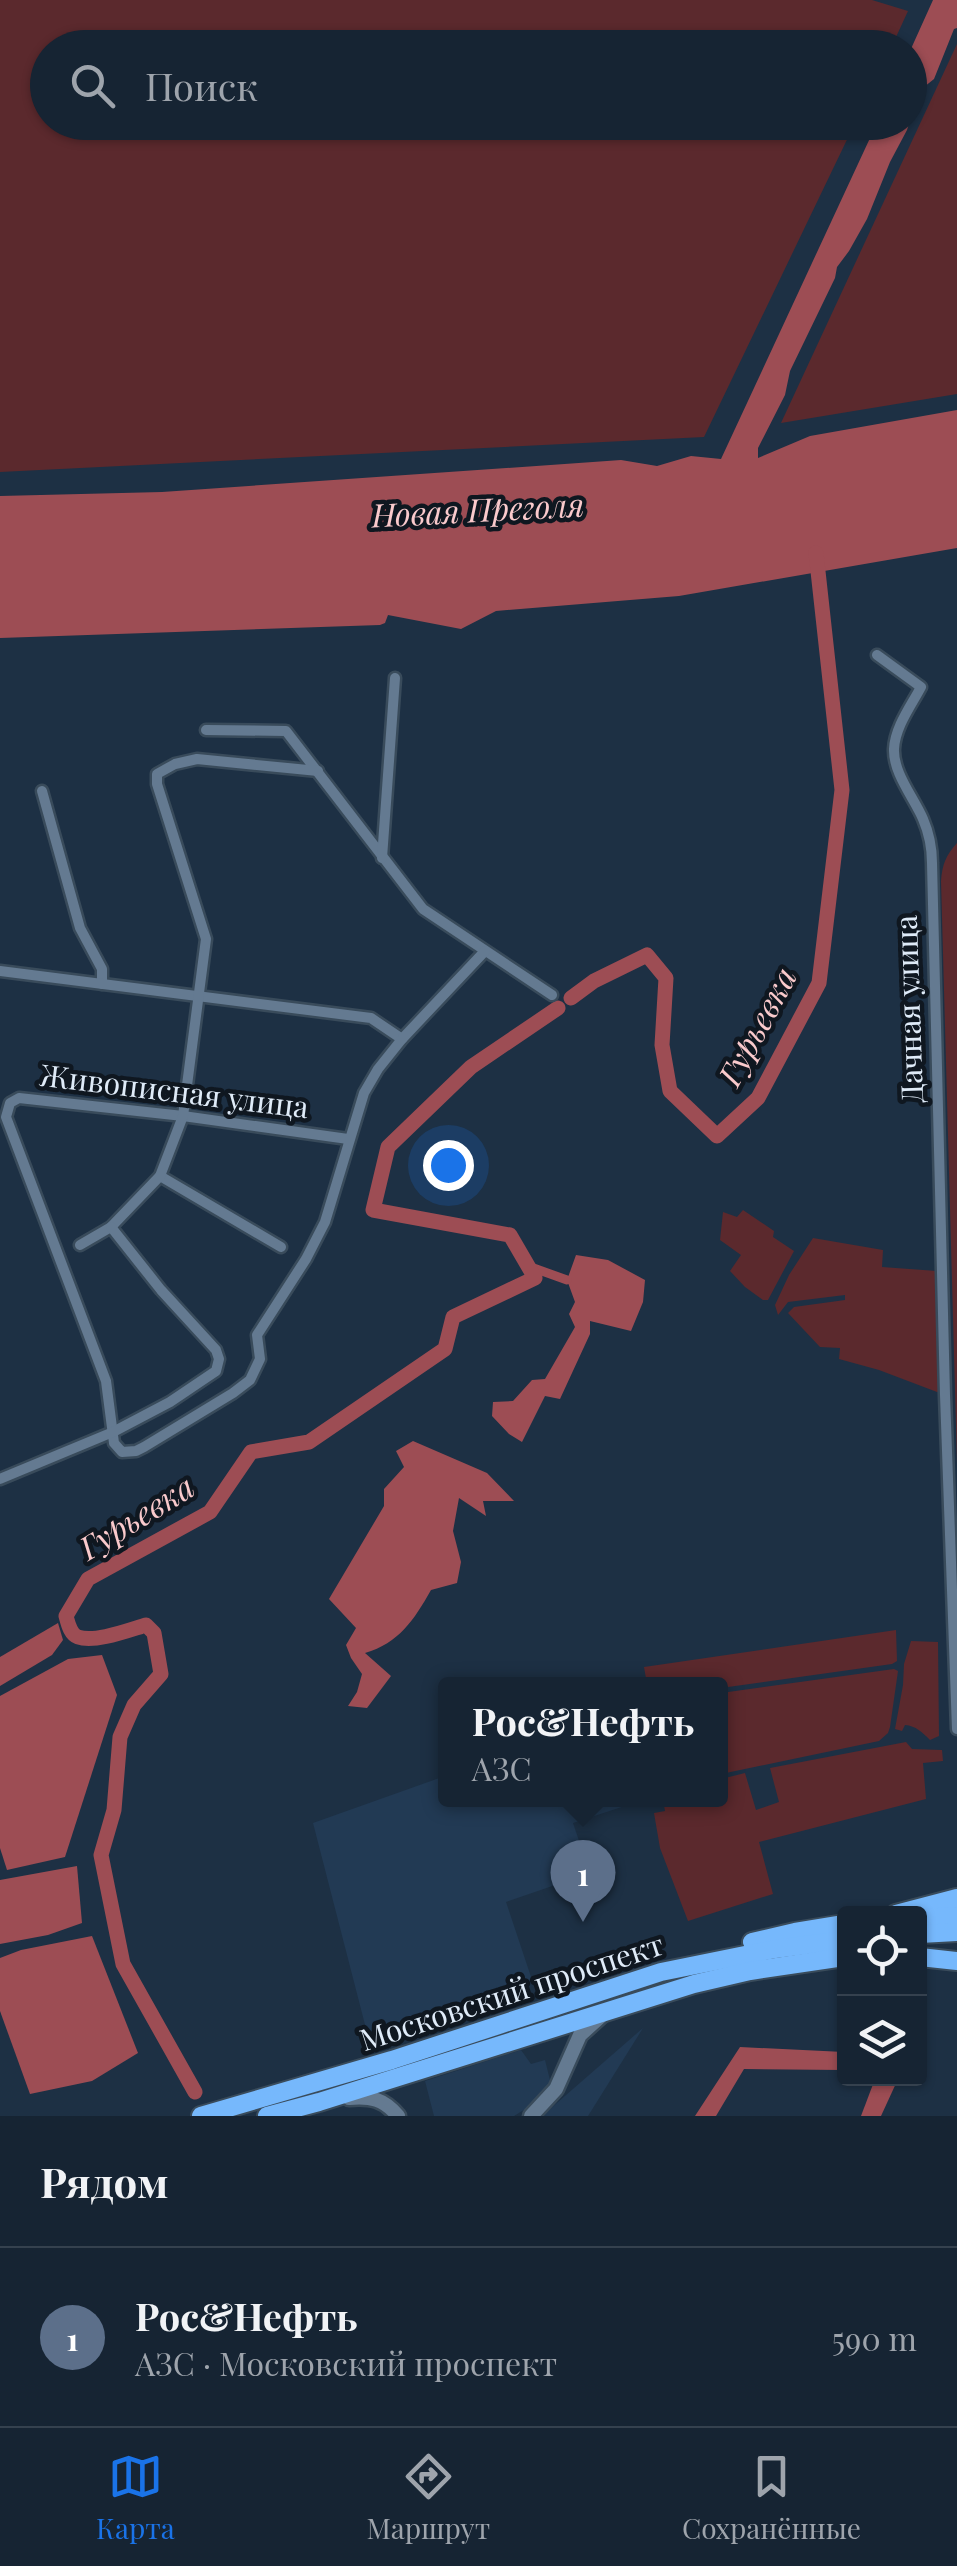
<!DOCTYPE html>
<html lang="ru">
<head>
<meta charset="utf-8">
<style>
	:root { --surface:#162433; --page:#1f2c3b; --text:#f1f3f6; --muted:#9ea4ac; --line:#35414e; --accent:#1a73e8 }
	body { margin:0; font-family:"Playfair Display",serif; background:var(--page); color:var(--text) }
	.controls { position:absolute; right:30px; bottom:30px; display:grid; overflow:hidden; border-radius:10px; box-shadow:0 2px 8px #0004 }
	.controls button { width:90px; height:90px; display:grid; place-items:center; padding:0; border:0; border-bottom:2px solid var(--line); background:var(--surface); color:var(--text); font:50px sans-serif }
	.you { position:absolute; left:448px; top:1165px; width:35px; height:35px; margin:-25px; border:8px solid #fff; border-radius:50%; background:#1a73e8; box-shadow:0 0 0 15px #1a73e833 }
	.badge { display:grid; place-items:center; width:65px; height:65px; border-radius:50%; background:var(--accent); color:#fff; font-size:32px; font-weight:700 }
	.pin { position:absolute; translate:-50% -82px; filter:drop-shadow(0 2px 5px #0008) }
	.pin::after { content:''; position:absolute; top:52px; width:35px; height:30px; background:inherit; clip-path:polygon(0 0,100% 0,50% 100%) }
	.popup { position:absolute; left:438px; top:1677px; width:290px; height:130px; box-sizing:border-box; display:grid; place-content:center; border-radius:10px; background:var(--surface); filter:drop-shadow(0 2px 8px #0005); font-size:32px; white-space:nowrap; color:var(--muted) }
	.popup b { font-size:38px; color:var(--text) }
	.popup::after { content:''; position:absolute; left:50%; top:100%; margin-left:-20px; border:20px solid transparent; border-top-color:var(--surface) }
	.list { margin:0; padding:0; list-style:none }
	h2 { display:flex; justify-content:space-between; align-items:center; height:130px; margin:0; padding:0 40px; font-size:42px }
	h2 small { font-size:32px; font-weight:400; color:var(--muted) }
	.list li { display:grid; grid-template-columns:65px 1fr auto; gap:30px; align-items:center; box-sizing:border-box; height:180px; padding:0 40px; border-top:2px solid var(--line) }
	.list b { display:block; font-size:38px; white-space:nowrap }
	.list p { margin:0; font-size:32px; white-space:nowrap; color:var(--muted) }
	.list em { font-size:32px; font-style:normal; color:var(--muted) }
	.icon { flex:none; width:55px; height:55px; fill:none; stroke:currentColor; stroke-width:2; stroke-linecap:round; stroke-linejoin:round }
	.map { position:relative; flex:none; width:957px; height:2116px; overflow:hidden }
	.search { position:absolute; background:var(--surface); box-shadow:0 2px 8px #0004; left:30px; right:30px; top:30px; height:110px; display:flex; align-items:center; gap:25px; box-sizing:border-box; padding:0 35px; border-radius:55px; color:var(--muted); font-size:38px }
	.sheet { height:310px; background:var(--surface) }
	nav { display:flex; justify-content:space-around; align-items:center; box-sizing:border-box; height:140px; border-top:2px solid var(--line); background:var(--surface); font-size:28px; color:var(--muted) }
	nav a { display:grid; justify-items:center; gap:5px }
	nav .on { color:var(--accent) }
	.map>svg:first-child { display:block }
	.built { fill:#223a54 }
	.green { fill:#5b292d }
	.water { fill:#9d4d54 }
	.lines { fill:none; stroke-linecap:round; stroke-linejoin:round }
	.canal { stroke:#9d4d54; stroke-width:9 }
	.river { stroke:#9d4d54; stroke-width:15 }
	.street-casing { stroke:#394b5b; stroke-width:15 }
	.secondary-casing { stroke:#394b5b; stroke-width:19 }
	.highway-casing { stroke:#394b5b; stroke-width:22 }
	.street { stroke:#647a91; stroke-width:10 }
	.secondary { stroke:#647a91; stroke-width:14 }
	.highway { stroke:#76b8fc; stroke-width:18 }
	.labels { text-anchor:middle; stroke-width:9; stroke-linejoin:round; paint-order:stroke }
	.street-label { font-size:30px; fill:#dfebf8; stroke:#0f1720 }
	.water-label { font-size:32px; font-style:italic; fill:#facacc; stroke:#0f1720 }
</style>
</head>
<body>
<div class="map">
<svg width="957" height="2116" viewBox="0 0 957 2116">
	<rect width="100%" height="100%" fill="#1d3044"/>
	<g class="built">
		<path d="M445,1776l1,24h197l-70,23 17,50 -84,29 26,78 -22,7 4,14 -144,43 -57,-221z"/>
		<path d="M643,2028l-55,88h-46z"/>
		<path d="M521,2050l10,14 14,-4 6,24 -21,22 -16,10h-80l-9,-35z"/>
	</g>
	<g class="green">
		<path d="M0,0h872l36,11 -17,37h-843v74l807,1 -151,314 -704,35z"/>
		<path d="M957,44v350l-176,29z"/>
		<path d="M957,843v620l-16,-582c1,-16 5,-26 16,-38z"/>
		<path d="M743,1210l31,21 -1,6 21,14 -26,49h-5l-18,-13 -15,-16 11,-16 -21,-15 3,-28 14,5z"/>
		<path d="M813,1238l70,12 -1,17 55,4 4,120 -4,1 -58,-22 -40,-11 1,-11 -20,-1 -32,-34 6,-6 51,-7v-5l-57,7 -10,13 -3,-10 14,-30z"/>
		<path d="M896,1630l1,31 -5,3 -171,24 -1,-4h-73l-3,-17z"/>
		<path d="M911,1641l27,1 1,94 -9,4c-8,-8 -14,-14 -25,-15l-3,6 -7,-2 8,-44 1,-21z"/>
		<path d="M894,1669l4,2 -8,56 -2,6 -9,8 -158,33v-81z"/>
		<path d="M906,1742l6,7 30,1 1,11 -20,2 3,36 -167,43 14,52 -85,27 -28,-73 -6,-35 11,-2 -2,-11h57l1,-21 24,-6 11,37 23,-8 -9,-34z"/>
	</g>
	<g class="water">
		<path d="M933,0h24v28l-3,1 -20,50 -15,12 -12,39 -17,32 -23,57 -18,32 -12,16 -2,11 -45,93 -5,24 -27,53v10l52,-22 147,-26v138l-278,48 -183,15 -35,18 -73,-14 -3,8 -5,2 -380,13v-142l162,-4 459,-32 36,6 34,-10 30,3 156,-336 33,-1v-71z"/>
		<path d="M576,1255l32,5 37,20 -2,22 -12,29 -41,-10v13l-30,65 -15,-3 -23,46 -13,-8 -17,-18 1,-14 20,-1 19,-21 13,-1 30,-52 -6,-13 6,-12 -8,-22z"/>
		<path d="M413,1441l74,32 27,28h-31l3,15 -27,-18 -6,33 8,31 -4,21 -26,7c-17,30 -32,53 -66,63l26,23 -24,32 -19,-2 9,-14 5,-18 -11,-16 -5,-13 10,-17 -27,-29 55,-93v-17l20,-22 -8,-16z"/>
		<path d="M58,1623l5,17 -11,15 -52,31v-29z"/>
		<path d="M102,1655l15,40 -52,162 -58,13 -7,-22v-152l68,-37z"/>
		<path d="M77,1866l5,57 -34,12 -48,9v-64z"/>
		<path d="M92,1936l46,117 -46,28 -62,13 -30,-83v-53l21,-8z"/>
		<path d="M740,2047l104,5v18l-100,-1 -28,47h-21z"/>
		<path d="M875,2079h23l-17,37h-20z"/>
	</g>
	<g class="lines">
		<path class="canal" d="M528,1266l39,14"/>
		<g class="river">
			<path d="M571,998l23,-17 53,-26 19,23 -4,67 8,46 47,45 41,-38 61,-115 23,-193 -26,-237"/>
			<path d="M195,2092l-72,-128 -22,-109 13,-45 6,-73 14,-32 27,-31 -7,-41 -8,-8c-17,5 -51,18 -68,12 -8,-3 -10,-14 -12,-21l22,-37 122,-67 41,-60 58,-10 136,-93 8,-32 82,-39 -25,-43 -137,-25 15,-63 83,-80 87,-59"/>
		</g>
		<g class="street-casing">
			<g id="street">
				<path d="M877,655l44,32c-10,19 -26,40 -27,62 -1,24 20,49 29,70 6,14 9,29 9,44 3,177 8,354 13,532 3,111 9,222 12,334"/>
				<path d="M206,730l80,1 137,178 129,86"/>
				<path d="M42,791l38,137 22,41v15"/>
				<path d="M382,858l13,-180"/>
				<path d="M0,971l371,47 31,21"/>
				<path d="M348,1139l-165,-23 -164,-18 -9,5 -4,14 100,264 8,62 8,9 14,-1 8,-4 89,-54 17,-13 10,-21 -3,-24 49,-76 19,-37 39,-129 14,-24 24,-30 83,-88"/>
				<path d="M160,1176l121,71"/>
				<path d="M80,1245l31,-18 49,-51 23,-60 23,-177 -49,-155v-10l18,-10 22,-5 121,12"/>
				<path d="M0,1479l113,-47 57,-30 46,-31 3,-12 -3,-9 -55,-60 -50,-63"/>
			</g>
		</g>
		<g class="secondary-casing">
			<g id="secondary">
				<path d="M349,2098c22,-2 35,1 49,18"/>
				<path d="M531,2116l25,-27 24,-54 21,-19"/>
			</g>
		</g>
		<g class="highway-casing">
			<g id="highway">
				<path d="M896,1914l61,-16"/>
				<path d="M920,1918l37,-2"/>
				<path d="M920,1934l37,-2"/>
				<path d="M752,1942l43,-10 49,-8"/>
				<path d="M920,1957l37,4"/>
				<path d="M201,2116l191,-56 269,-88 114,-23 69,-9"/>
				<path d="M267,2116l52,-14 375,-118 56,-13 94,-14"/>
			</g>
		</g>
		<use href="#street" class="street"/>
		<use href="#secondary" class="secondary"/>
		<use href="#highway" class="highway"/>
	</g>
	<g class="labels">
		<g class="street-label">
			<text transform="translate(910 1009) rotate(-92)" y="10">Дачная улица</text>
			<text transform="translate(174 1092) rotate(7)" y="10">Живописная улица</text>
			<text transform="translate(512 1993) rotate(-18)" y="10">Московский проспект</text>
		</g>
		<g class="water-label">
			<text transform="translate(478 511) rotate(-3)" y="11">Новая Преголя</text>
			<text transform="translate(758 1027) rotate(-62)" y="11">Гурьевка</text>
			<text transform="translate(137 1518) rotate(-32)" y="11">Гурьевка</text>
		</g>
	</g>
</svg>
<div class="controls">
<button><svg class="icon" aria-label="locate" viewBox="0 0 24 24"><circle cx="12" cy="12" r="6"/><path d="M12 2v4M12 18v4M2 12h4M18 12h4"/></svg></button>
<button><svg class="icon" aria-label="layers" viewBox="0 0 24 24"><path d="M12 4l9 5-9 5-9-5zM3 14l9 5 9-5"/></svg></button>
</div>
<div class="you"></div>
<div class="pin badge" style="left:583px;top:1922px;background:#5c6f8a">1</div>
<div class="popup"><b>Рос&amp;Нефть</b>АЗС</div>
<div class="search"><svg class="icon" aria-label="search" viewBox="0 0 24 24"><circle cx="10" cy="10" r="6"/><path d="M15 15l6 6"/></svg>Поиск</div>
</div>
<section class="sheet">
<h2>Рядом<small></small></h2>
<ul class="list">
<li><span class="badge" style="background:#5c6f8a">1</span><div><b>Рос&amp;Нефть</b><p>АЗС · Московский проспект</p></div><em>590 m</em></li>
</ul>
</section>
<nav>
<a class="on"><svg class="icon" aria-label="map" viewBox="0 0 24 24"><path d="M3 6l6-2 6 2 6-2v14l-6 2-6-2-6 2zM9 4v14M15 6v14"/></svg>Карта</a>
<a><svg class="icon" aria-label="directions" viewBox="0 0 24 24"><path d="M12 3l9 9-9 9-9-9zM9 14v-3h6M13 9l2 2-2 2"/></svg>Маршрут</a>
<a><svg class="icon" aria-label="saved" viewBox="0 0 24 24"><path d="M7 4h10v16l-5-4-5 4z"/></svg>Сохранённые</a>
</nav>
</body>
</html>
